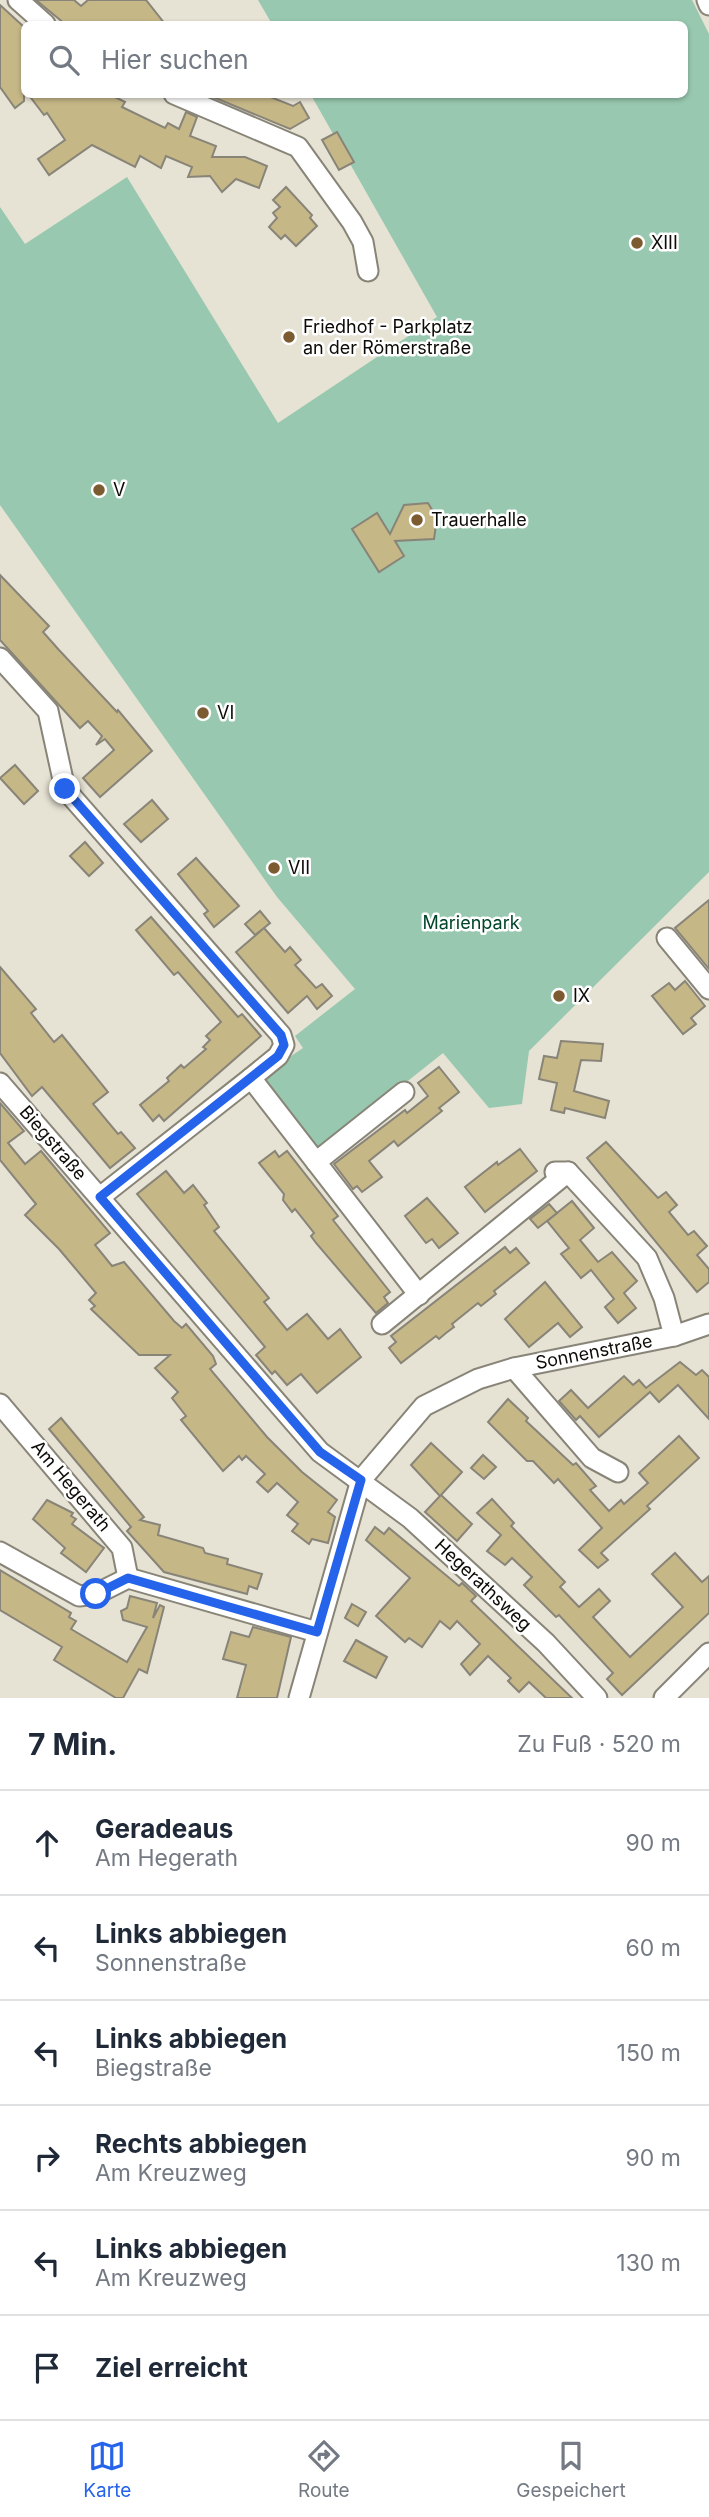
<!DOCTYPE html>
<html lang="de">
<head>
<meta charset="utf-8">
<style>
	:root { --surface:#fff; --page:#f2f2f3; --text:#1f2937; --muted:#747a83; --line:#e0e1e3; --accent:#2563eb }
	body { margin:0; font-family:Inter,sans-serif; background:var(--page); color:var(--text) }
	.stop { position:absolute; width:21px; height:21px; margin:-16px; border:5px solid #2563eb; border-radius:50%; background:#fff }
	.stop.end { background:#2563eb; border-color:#fff; box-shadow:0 2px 7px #0008 }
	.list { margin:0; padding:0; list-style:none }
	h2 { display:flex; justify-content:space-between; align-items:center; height:91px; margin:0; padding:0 28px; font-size:30px }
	h2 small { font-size:23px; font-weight:400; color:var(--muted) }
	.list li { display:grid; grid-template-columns:46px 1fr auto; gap:21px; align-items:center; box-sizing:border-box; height:105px; padding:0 28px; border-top:2px solid var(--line) }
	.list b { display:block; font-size:26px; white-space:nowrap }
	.list p { margin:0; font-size:23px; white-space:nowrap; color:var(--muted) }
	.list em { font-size:23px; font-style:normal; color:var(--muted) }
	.icon { flex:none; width:38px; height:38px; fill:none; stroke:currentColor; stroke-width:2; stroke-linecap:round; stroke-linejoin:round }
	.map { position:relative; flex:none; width:709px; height:1698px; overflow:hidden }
	.search { position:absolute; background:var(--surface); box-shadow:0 2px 5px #0004; left:21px; right:21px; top:21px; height:77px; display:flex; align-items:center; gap:18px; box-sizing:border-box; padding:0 24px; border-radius:10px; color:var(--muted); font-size:26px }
	.sheet { height:721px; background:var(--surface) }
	nav { display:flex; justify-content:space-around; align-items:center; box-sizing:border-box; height:98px; border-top:2px solid var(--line); background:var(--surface); font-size:19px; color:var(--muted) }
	nav a { display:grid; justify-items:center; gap:4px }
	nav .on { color:var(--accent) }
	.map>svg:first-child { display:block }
	.green { fill:#98c8af }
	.building { fill:#c6b787; stroke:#888478; stroke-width:2 }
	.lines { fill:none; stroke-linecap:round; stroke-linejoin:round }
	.minor-casing { stroke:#888578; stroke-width:23 }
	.minor { stroke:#fff; stroke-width:19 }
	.route { stroke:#2563eb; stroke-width:9 }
	.poi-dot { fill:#7c5b31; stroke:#fff; stroke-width:2.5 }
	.labels { text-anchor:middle; stroke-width:5; stroke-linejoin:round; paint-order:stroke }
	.poi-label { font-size:18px; fill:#0d0b07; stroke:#fff; text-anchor:start }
	.park-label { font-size:18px; fill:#00442b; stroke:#fff }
	.street-label { font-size:18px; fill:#0d0b07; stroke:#fff }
</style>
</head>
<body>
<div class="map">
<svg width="709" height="1698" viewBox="0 0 709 1698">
	<rect width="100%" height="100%" fill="#e6e2d4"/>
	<path class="green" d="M258,0h434l17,34v838l-180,179 -7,53 -33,4 -46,-55 -127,101 -60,-74 47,-32 -8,-12 60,-47 -78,-92 -277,-392v-298l25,37 102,-67 151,246 159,-106 -126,-222 373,-1v-70h-412z"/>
	<g class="building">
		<path d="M36,0h38l7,6 7,-6h58l19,24h-100z"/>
		<path d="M0,5l24,22v74l-9,7 -15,-21z"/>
		<path d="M28,94h81l16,8 -3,5 43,21 3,-5 11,6 7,-17 11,5 -7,19 26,10 -4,11h33l22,9 -8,22 -23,-9 -14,13 -12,-16 -22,1 4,-10 -26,-11 -5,12 -21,-12 -5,11 -43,-22 -43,30 -11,-16 27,-19 -18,-27 -3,2z"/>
		<path d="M206,94h57l30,12 7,-4 9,16 -19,11z"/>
		<path d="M337,132l17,30 -15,8 -17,-30z"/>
		<path d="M286,187l26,28 -2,3 7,8 -21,20 -11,-11 -4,4 -12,-12 8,-9 -4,-5 7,-6 -7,-7z"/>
		<path d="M428,503l9,15 -3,21 -39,2 9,15 -25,16 -27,-43 25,-16 13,21 14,-29z"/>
		<path d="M0,575l49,51 -6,6 16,18 58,62 1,-2 34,41 -52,46 -17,-19 31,-28 -9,-11 -9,6 6,-9 -14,-15 -8,7 -80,-88z"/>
		<path d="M15,765l23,26 -14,13 -24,-26z"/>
		<path d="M152,800l16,19 -27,23 -17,-18z"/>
		<path d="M85,842l18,21 -14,13 -19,-20z"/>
		<path d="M196,858l43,48 -25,21 -10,-13 4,-3 -30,-37z"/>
		<path d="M709,900v69l-34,-41z"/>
		<path d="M260,911l10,12 -6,5 21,24 5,-5 11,13 -6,5 21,23 6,-4 10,12 -15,13 -10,-13 -19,17 -52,-61 28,-24 -9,7 -10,-11z"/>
		<path d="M151,917l87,100 4,-3 19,22 -97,85 -5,-6 -6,6 -13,-16 29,-24 -2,-3 14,-13 3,3 22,-19 -3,-2 7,-7 -4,-4 15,-14 -43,-50 -4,3 -38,-45z"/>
		<path d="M0,967l36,42 -5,4 23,29 8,-7 46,57 -15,12 25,30 3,-2 14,16 -25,20 -68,-81 -10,9 -32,-43z"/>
		<path d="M685,981l20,25 -14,12 5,6 -13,10 -31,-38 17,-13 6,7z"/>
		<path d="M561,1041l42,3 -2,17 -20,-1 -7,31 35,10 -4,17 -40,-10 -1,5 -13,-3 6,-27 -18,-4 5,-23 13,2z"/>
		<path d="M439,1067l20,25 -20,16 3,3 -44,35 -4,-5 -25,20 13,16 -20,15 -5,-6 -4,3 -19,-25 71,-54 2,3 21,-17 -10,-13z"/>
		<path d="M0,1103l24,28 -16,12 17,21 16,-13 69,82 -15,12 17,21 12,-4 50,59 8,7 4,-4 27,32 3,8 -6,5 57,68 35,35 35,28 -9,12 7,5 -7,26 -16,-4 -3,5 -17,-13 6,-7 -11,-9 11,-13 -21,-19 -9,9 -11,-10 8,-8 -19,-18 -4,4 -3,-4 -16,15 -42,-51 5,-4 -14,-18 6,-6 -23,-24 15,-13h-31l-48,-46 4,-3 -6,-6 7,-7 -37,-44 -34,-34 11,-11 -36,-44z"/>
		<path d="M606,1142l52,56 8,-6 11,13 -8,7 19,23 6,-4 13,15 -10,9 12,14v13l-12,10 -110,-134z"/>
		<path d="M520,1149l17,22 -52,41 -20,-25 32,-25 1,3z"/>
		<path d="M275,1151l4,6 8,-6 51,65 -5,4 57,72 -6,5 4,6 -12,10 -60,-70 -5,-7 3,-3 -19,-24 -3,3 -9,-12 1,-6 -25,-31z"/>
		<path d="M166,1171l18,22 9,-8 14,18 -3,2 15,22 -5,4 55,67 -5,4 23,28 20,-16 21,25 12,-10 21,28 -44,36 -16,-19 -14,11 -12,-14 -3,3 -16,-19 9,-8 -128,-153z"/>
		<path d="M427,1198l31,35 -19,15 -7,-9 -6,4 -21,-27z"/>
		<path d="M572,1201l22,27 -14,12 18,22 14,-10 25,29 -13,12 12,15 -18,15 -13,-16 9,-8 -23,-29 -10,8 -20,-24 8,-6 -22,-27z"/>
		<path d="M549,1204l8,9 -19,15 -8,-9z"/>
		<path d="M505,1247l5,6 6,-5 13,15 -35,28 2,3 -15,12 -3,-3 -26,21 2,3 -8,6 -7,6 -3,-3 -35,27 -12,-15 7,-6 -5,-6z"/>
		<path d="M545,1282l37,45 -12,10 -12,-14 -29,24 -24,-28z"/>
		<path d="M680,1362l16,13 6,-5 7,7v42l-31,-34 -19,17 -9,-10 -51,45 -19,-21 -4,4 -17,-19 12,-11 17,18 36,-32 9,9 6,-5 7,8z"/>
		<path d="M508,1399l20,19 -2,3 47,44 3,-2 20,23 -6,4 19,21 12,-11 3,4 24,-21 -9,-10 40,-37 20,22 -52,48 3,3 -49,44 7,7 -10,8 -19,-18 23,-22 -44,-49 -4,4 -21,-22h-6l-39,-39z"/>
		<path d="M61,1418l83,99 -4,3 20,5 -2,10 45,13 2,5 23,6 -1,5 35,10 -5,15 -8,-3 -2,8 -83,-22 -37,-41 4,-4 -82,-98z"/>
		<path d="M431,1443l31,29 -21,23 31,29 -15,17 -32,-29 15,-16 -29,-31z"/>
		<path d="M483,1455l13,12 -12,12 -13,-11z"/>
		<path d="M492,1499l22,24 -3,3 54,56 -5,5 19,20 20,-18 11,12 -17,16 37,40 53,-50 -31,-33 23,-21 27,29 7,-6v37l-87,82 -15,-16 6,-6 -54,-58 -3,2 -32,-32 8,-8 -20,-19 -7,7 -18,-14 14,-16 -24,-22z"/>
		<path d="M47,1500l26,13 -2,3 5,3 -4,5 32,24 -18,24 -25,-19 4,-5 -32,-29z"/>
		<path d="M375,1527l9,7 5,-6 70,58 3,-3 14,13 -5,5 101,97h-26l-17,-16 -10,10 -11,-11 3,-3 -23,-22 -18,19 -9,-11 19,-20 -23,-23 -7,8 -10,-8 -18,26 -13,-9 -4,4 -29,-26 34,-38 -44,-38z"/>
		<path d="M0,1570l71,43 -2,4 7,4 -5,8 56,33 20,-35 -24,-7 -2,-9 6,-3 3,-12 27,7 -4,15 7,-13 4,2 -17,66 -8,-4 -16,29h-7l-62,-38 8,-13 -62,-37z"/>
		<path d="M352,1604l14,8 -8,14 -13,-8z"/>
		<path d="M253,1627l38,10 -14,61h-40l9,-33 -23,-6 8,-27 18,5z"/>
		<path d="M356,1640l31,17 -11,21 -32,-17z"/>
	</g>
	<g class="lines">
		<g class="minor-casing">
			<g id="minor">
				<path d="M18,0l27,24"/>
				<path d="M707,0l2,5"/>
				<path d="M174,94l124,53 54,75 11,20 5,29"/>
				<path d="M0,658l48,53 17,78 216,246 3,10 -6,11 -27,22 -151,119"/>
				<path d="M667,938l42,51"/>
				<path d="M251,1078l65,84 88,-70"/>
				<path d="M0,1083l320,369 90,66 136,125 51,55"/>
				<path d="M316,1162l103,133"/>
				<path d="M555,1172h13l79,86 17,40 10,38"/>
				<path d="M382,1324l186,-152"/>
				<path d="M514,1368l78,90 26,14"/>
				<path d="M0,1404l122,144 6,30"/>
				<path d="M0,1552l79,44 17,-2 32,-16 189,54"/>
				<path d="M299,1698l62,-218 63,-74 54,-27 36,-11 160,-32 35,-12"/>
				<path d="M664,1698l45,-45"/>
			</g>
		</g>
		<use href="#minor" class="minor"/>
	</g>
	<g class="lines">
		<path class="route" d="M65,789l216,246 3,10 -6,11 -178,141 220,255 41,28 -44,152 -189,-54 -32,16"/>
	</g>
	<g class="poi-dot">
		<circle cx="637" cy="243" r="7"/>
		<circle cx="289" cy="337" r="7"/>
		<circle cx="99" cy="490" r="7"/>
		<circle cx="417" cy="520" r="7"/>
		<circle cx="203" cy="713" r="7"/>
		<circle cx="274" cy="868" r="7"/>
		<circle cx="559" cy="996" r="7"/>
	</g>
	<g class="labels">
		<g class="poi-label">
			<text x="651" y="249">XIII</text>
			<text x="303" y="333">Friedhof - Parkplatz<tspan x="303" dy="21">an der Römerstraße</tspan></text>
			<text x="113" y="496">V</text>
			<text x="431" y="526">Trauerhalle</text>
			<text x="217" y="719">VI</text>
			<text x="288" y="874">VII</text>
			<text x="573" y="1002">IX</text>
		</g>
		<g class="park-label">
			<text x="471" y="929">Marienpark</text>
		</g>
		<g class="street-label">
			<text transform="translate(53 1143) rotate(49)" y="6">Biegstraße</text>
			<text transform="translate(594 1352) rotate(-11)" y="6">Sonnenstraße</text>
			<text transform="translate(71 1486) rotate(50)" y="6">Am Hegerath</text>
			<text transform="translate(483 1585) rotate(43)" y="6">Hegerathsweg</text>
		</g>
	</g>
</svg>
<div class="stop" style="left:96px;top:1594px"></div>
<div class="stop end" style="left:65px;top:789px"></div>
<div class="search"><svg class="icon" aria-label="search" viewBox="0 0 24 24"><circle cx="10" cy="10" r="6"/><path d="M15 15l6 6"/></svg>Hier suchen</div>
</div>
<section class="sheet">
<h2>7 Min.<small>Zu Fuß · 520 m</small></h2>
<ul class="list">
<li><svg class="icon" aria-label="ahead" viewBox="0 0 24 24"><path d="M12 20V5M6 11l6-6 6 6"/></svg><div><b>Geradeaus</b><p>Am Hegerath</p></div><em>90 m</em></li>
<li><svg class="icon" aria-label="left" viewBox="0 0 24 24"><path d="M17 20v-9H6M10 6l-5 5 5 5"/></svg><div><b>Links abbiegen</b><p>Sonnenstraße</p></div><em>60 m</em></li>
<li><svg class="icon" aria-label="left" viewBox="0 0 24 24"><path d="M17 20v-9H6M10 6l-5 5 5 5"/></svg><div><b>Links abbiegen</b><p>Biegstraße</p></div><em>150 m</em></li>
<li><svg class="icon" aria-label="right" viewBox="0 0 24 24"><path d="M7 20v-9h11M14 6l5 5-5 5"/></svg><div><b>Rechts abbiegen</b><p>Am Kreuzweg</p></div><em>90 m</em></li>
<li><svg class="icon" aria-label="left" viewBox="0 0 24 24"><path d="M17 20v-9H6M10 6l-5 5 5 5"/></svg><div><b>Links abbiegen</b><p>Am Kreuzweg</p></div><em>130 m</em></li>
<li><svg class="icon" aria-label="arrive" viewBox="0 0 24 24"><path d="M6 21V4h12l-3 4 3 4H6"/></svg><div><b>Ziel erreicht</b></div></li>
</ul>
</section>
<nav>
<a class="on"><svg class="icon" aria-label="map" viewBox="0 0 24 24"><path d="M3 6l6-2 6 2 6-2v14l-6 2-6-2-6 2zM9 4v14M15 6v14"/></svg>Karte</a>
<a><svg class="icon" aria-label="directions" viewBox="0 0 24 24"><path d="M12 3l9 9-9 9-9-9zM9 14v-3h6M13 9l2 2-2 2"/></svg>Route</a>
<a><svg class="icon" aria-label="saved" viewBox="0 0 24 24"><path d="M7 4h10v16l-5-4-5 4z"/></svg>Gespeichert</a>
</nav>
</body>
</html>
